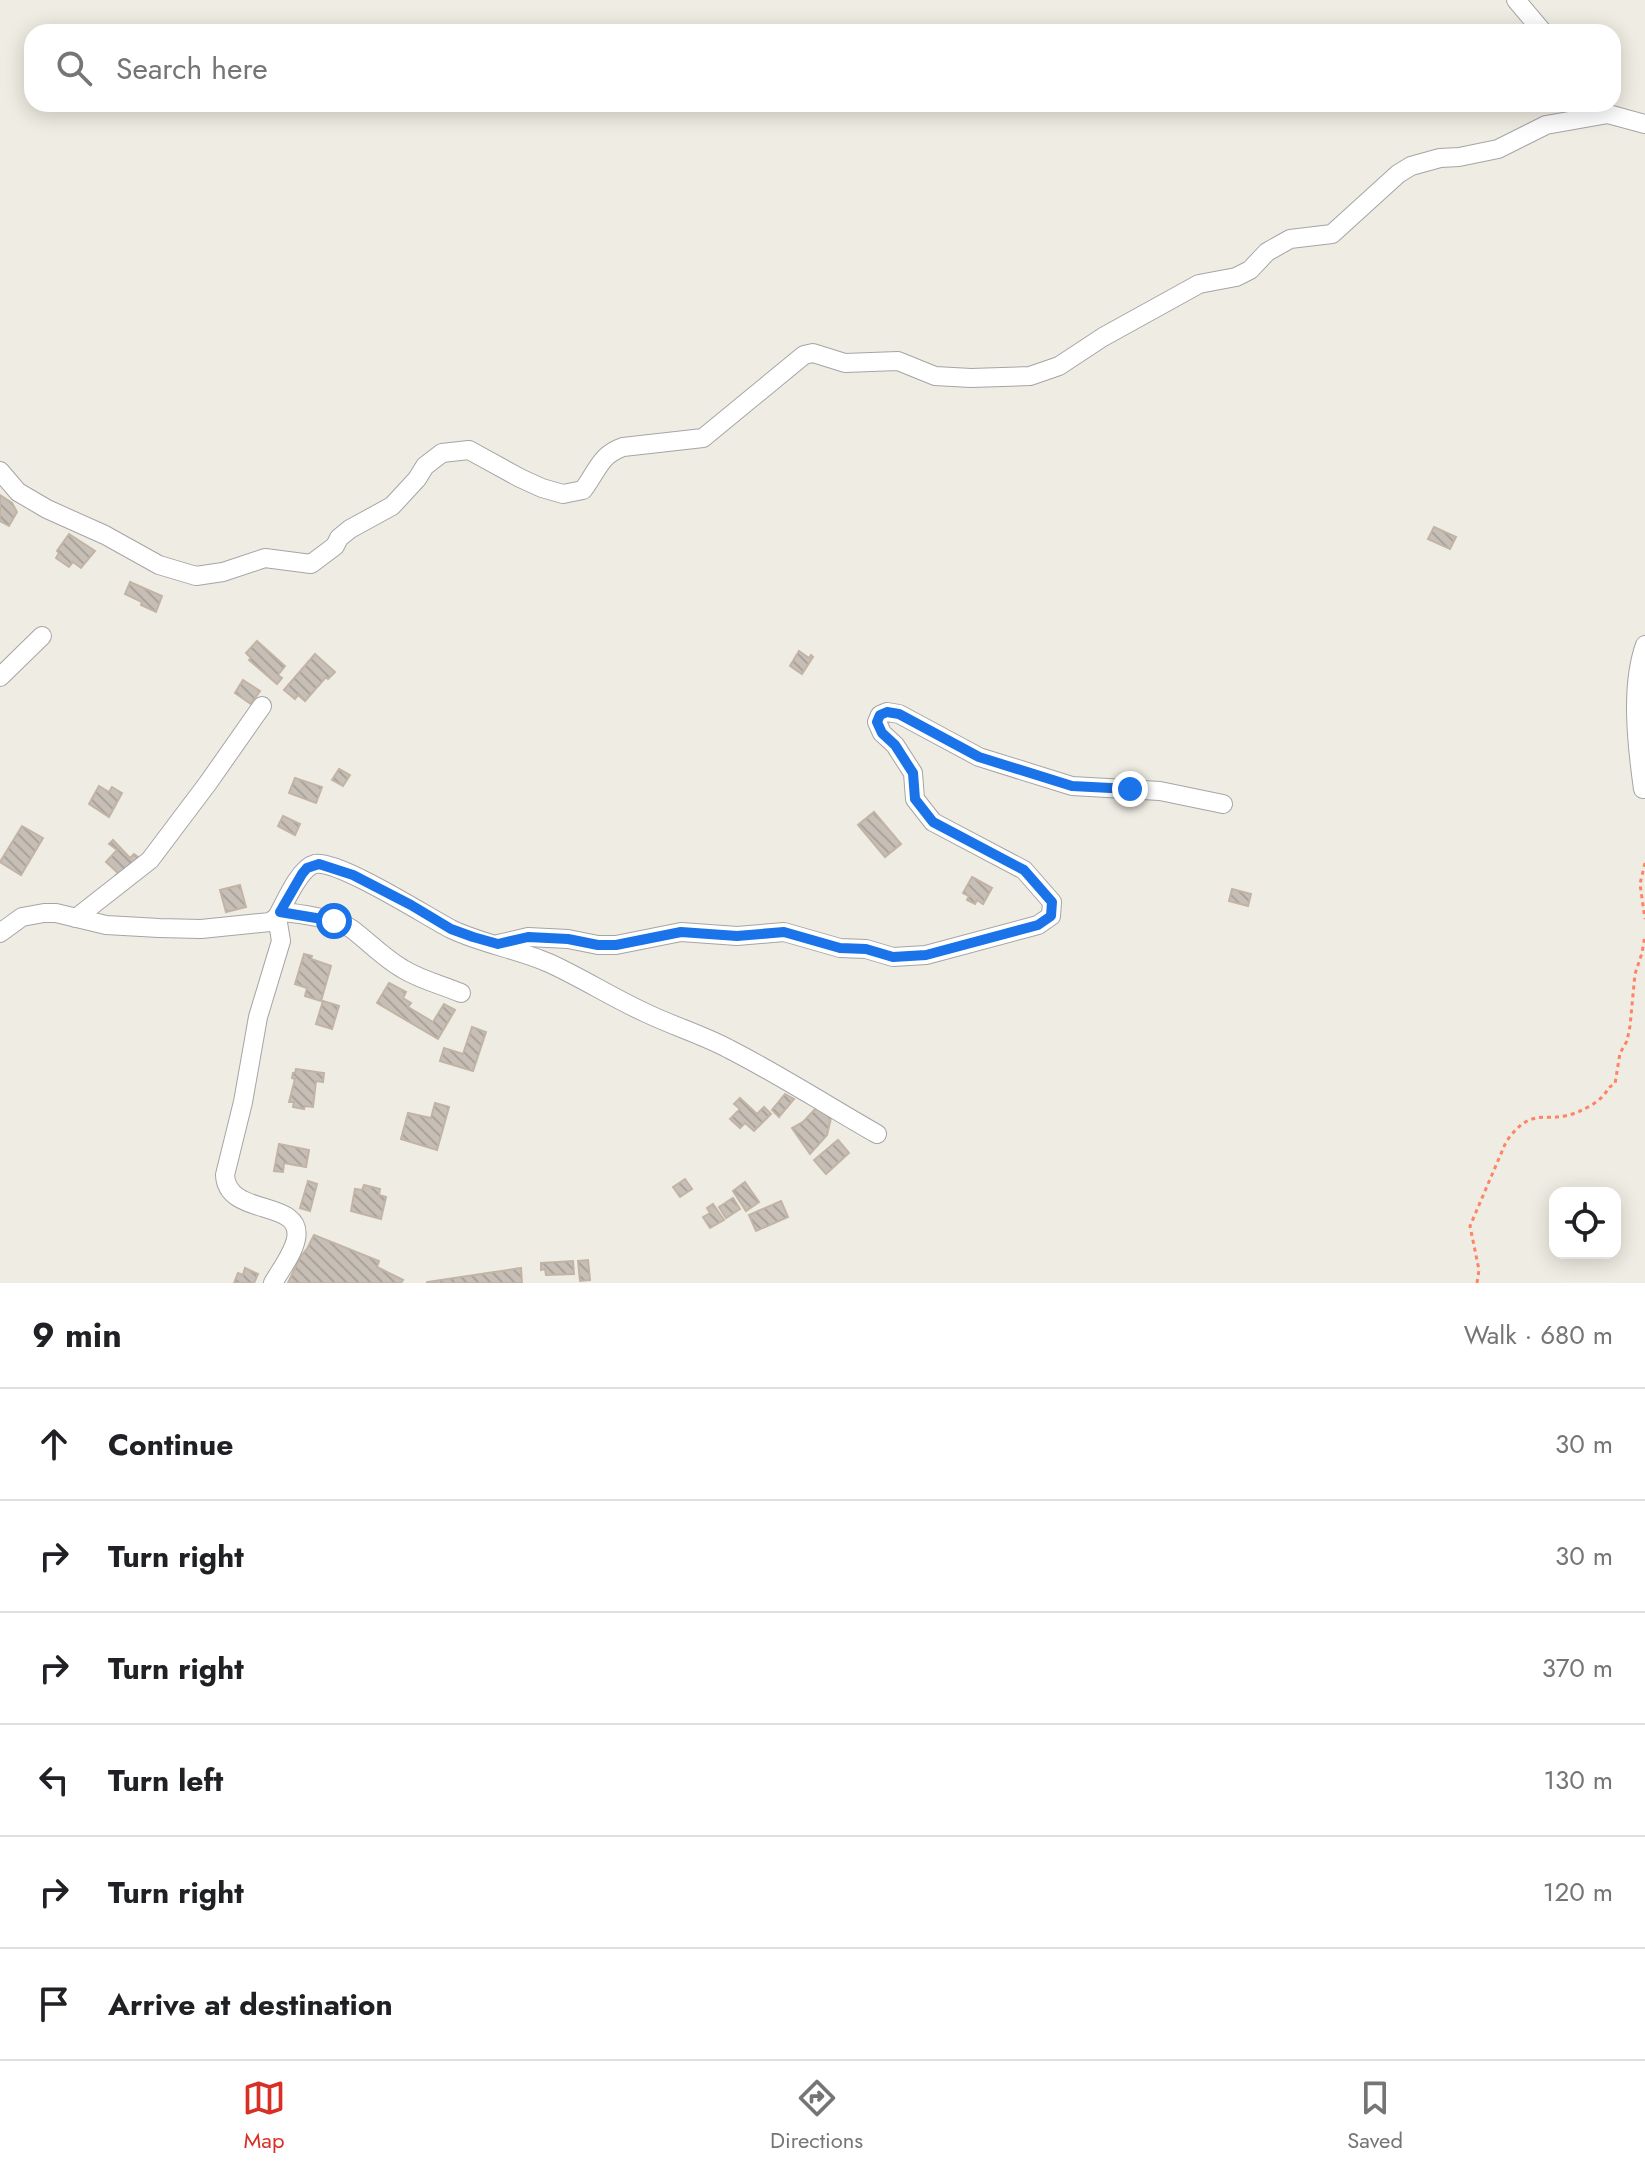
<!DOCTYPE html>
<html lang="en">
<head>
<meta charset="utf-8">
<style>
	:root { --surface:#fff; --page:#f2f2f2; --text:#202124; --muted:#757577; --line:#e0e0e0; --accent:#d93025 }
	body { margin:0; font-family:Jost,sans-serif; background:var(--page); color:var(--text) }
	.controls { position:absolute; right:24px; bottom:24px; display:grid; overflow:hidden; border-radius:16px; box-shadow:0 4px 20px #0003 }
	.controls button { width:72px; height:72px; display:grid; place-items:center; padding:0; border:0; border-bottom:2px solid var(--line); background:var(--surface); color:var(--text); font:40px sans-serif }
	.stop { position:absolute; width:24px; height:24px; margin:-18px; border:6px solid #1a73e8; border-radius:50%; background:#fff }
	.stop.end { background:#1a73e8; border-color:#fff; box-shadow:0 2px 8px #0008 }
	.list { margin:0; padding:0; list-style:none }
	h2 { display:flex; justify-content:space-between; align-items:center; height:104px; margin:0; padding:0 32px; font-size:34px }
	h2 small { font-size:26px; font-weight:400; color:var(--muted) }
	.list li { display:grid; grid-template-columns:52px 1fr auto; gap:24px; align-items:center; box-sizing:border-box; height:112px; padding:0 32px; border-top:2px solid var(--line) }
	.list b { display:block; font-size:30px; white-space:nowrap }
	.list em { font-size:26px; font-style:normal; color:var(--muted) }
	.icon { flex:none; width:44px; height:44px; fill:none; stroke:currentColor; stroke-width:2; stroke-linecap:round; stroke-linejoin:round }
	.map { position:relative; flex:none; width:1645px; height:1283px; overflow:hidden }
	.search { position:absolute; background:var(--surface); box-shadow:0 4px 20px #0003; left:24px; right:24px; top:24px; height:88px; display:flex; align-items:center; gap:20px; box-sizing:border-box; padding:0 28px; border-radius:24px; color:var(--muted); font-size:30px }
	.sheet { height:776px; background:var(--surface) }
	nav { display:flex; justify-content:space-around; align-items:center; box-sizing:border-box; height:112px; border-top:2px solid var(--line); background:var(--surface); font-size:22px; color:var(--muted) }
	nav a { display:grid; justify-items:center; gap:4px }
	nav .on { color:var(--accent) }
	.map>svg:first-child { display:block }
	.building { fill:url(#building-back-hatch); stroke:#c2b4a5; stroke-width:2 }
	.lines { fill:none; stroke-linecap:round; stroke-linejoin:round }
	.minor-casing { stroke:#a5a5a5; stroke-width:20 }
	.path { stroke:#ff8365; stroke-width:3; stroke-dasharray:4 4; stroke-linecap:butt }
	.minor { stroke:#fff; stroke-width:18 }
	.route { stroke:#1a73e8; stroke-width:10 }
</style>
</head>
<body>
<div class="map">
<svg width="1645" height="1283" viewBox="0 0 1645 1283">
	<defs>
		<pattern id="building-back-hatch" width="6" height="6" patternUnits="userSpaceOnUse" patternTransform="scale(2)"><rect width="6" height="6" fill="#c7bfb6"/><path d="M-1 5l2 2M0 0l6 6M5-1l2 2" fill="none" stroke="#aaa49c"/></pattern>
	</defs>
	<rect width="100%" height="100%" fill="#efece3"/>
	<g class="building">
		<path d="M0,495l12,8 5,9 -8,14 -9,-5z"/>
		<path d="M1434,527l22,10 -6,12 -22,-10z"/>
		<path d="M69,534l26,17 -14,17 -8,-6 -4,5 -13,-9 3,-5 -2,-2z"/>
		<path d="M130,582l32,14 -6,16 -15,-7 1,-3 -17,-8z"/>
		<path d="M257,641l28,25 -7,9 4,3 -5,6 -28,-24 2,-2 -5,-5z"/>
		<path d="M799,651l10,7 2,-3 2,2 -11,17 -12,-8z"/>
		<path d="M315,654l20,18 -7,7 -2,-2 -21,24 -7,-6 -3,4 -11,-9z"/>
		<path d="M243,680l17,11 -9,13 -16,-11z"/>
		<path d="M339,769l11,6 -7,11 -11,-6z"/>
		<path d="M295,778l27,9 -6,16 -27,-10z"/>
		<path d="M99,786l10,6 3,-5 10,6 -13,24 -20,-13z"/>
		<path d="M874,812l27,32 -16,13 -27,-32z"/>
		<path d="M283,816l17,8 -5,11 -17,-9z"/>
		<path d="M22,826l21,12 -22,37 -21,-13z"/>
		<path d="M113,840l17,18 4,-4 7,5 -21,20 -4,-4 2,-2 -12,-11 11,-12 -8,-6z"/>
		<path d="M972,877l20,11 -9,16 -6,-4 -2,4 -8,-4 2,-4 -6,-3z"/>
		<path d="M240,885l6,22 -20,5 -6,-22z"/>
		<path d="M1232,889l19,5 -3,12 -19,-5z"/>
		<path d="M304,954l8,2 -1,3 20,7 -10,35 -16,-5 2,-8 -12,-4z"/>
		<path d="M389,983l17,9 -3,6 8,5 -3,4 25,15 11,-18 11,6 -17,29 -61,-36z"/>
		<path d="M323,1001l16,5 -7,23 -16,-5z"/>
		<path d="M472,1027l14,5 -13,39 -33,-10 4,-13 19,6z"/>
		<path d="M296,1069l28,4 -1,9 -7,-1 -3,26 -8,-1 -1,3 -11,-2 1,-5h-5l6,-23 -3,-1 1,-5h2z"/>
		<path d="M785,1094l9,5 -15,18 -7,-7z"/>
		<path d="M740,1098l17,16 7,-7 7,7 -17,17 -9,-8 -5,5 -10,-9 10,-10 -6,-5z"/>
		<path d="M435,1103l14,4 -12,43 -36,-11 7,-26 23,5z"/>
		<path d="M817,1107l14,11 -4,17 -17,19 -18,-26 11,-6z"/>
		<path d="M838,1140l11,13 -23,21 -12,-14z"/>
		<path d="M279,1144l30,6 -3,17 -22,-4 -1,9 -9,-1z"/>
		<path d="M685,1179l7,10 -12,8 -7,-10z"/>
		<path d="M308,1181l9,3 -7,27 -10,-3z"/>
		<path d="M745,1182l14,20 -13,9 -13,-20z"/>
		<path d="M364,1185l16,4 -1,6 7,2 -5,22 -30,-8 4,-22 7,1z"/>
		<path d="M733,1198l7,11 -14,9 -7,-11z"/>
		<path d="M781,1201l7,16 -32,14 -7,-16z"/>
		<path d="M713,1204l11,16 -14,8 -7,-11 7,-4 -3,-5z"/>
		<path d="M314,1235l65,26 -2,6 26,13 -2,3h-113l12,-26 7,-8z"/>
		<path d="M588,1260l2,20 -10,1 -2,-20z"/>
		<path d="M573,1261l1,13 -28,1 -1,-6 -4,1v-7z"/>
		<path d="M245,1268l13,6 -4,9h-20l4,-10 5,2z"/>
		<path d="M521,1268l1,15h-95v-1z"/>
	</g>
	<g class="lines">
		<g class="minor-casing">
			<g id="minor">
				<path d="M1516,0l27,32"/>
				<path d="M0,471l18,21 29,17 58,26 54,30 37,11 27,-4 42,-14 46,6 24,-18 4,-8 11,-9 42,-23 25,-27 8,-13 17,-13 27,-3 51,28 22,10 21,6 20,-4c15,-20 17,-35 40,-43l80,-9 101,-83 9,-2 32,10 53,-2 37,15 36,2 59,-2 29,-10 44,-29 96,-53 37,-7 14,-7 17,-18 23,-13 42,-5 66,-60 13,-8 29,-8 19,-1 39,-8 48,-24 62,-11 37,10"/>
				<path d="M0,677l42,-41"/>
				<path d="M1643,789c-6,-43 -13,-103 2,-144"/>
				<path d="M280,912c18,1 59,7 73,18 17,13 31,28 50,39 18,11 39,16 58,24"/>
				<path d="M76,918l74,-58 58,-77 54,-77"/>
				<path d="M0,933l22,-16 22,-4h12l50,12 53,3 42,1 69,-7 7,-5c8,-14 22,-49 38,-53 24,-4 111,52 136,65 31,15 66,20 98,34 33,15 64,35 97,50 27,13 57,22 83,36 51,26 99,57 148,85"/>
				<path d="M498,944l30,-7 40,2 30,6h18l65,-13 56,4 47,-4 56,16 26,1 27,8 33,-2 112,-30 13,-9 1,-14 -28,-32 -91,-48 -18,-23 -2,-26 -18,-28 -13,-12 -5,-11 3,-7 7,-3 12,2 80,43 93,29 88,5 63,13"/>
				<path d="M273,1283c8,-14 20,-29 23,-44 8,-41 -69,-21 -71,-64l18,-73 15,-85 23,-76 -4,-24"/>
			</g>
		</g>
		<g class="path">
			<path d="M1645,863l-5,21 5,35"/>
			<path d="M1477,1283l2,-13 -9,-44 36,-84c28,-40 39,-15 74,-31 7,-3 16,-8 22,-14 6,-6 5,-10 13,-13l5,-31 7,-12 3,-15 5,-52 7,-21 3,-18"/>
		</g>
		<use href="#minor" class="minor"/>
	</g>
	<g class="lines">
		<path class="route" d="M334,921l-54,-9 22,-38 5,-6 12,-4 34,11 58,30 40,24 22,8 25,7 30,-7 40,2 30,6h18l65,-13 56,4 47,-4 56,16 26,1 27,8 33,-2 112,-30 13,-9 1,-14 -28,-32 -91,-48 -18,-23 -2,-26 -18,-28 -13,-12 -5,-11 3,-7 7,-3 12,2 80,43 93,29 58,3"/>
	</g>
</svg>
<div class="controls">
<button><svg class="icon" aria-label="locate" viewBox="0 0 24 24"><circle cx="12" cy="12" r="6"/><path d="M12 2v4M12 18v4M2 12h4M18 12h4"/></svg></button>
</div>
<div class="stop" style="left:334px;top:921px"></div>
<div class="stop end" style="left:1130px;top:789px"></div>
<div class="search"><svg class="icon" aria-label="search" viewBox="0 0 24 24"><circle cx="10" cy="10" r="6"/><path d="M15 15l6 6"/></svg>Search here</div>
</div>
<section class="sheet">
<h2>9 min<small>Walk · 680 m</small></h2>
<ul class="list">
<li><svg class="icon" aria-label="ahead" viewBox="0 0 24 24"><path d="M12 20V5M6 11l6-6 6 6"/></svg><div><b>Continue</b></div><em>30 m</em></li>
<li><svg class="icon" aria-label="right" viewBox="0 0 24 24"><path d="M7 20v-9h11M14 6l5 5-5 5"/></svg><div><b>Turn right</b></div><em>30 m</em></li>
<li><svg class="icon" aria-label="right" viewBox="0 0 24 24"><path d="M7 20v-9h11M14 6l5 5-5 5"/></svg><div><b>Turn right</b></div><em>370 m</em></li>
<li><svg class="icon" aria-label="left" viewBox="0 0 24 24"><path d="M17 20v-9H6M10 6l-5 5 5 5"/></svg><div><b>Turn left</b></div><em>130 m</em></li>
<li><svg class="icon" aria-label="right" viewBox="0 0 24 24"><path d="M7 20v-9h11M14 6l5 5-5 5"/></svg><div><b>Turn right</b></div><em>120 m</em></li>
<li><svg class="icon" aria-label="arrive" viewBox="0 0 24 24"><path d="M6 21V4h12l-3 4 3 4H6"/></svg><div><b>Arrive at destination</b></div></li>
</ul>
</section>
<nav>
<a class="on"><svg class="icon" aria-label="map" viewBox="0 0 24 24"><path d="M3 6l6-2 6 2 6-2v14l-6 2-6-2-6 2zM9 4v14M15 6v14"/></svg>Map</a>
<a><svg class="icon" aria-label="directions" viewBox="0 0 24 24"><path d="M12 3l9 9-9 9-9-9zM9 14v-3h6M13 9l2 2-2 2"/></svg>Directions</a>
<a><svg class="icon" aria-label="saved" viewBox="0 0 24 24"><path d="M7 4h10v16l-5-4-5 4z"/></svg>Saved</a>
</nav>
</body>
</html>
